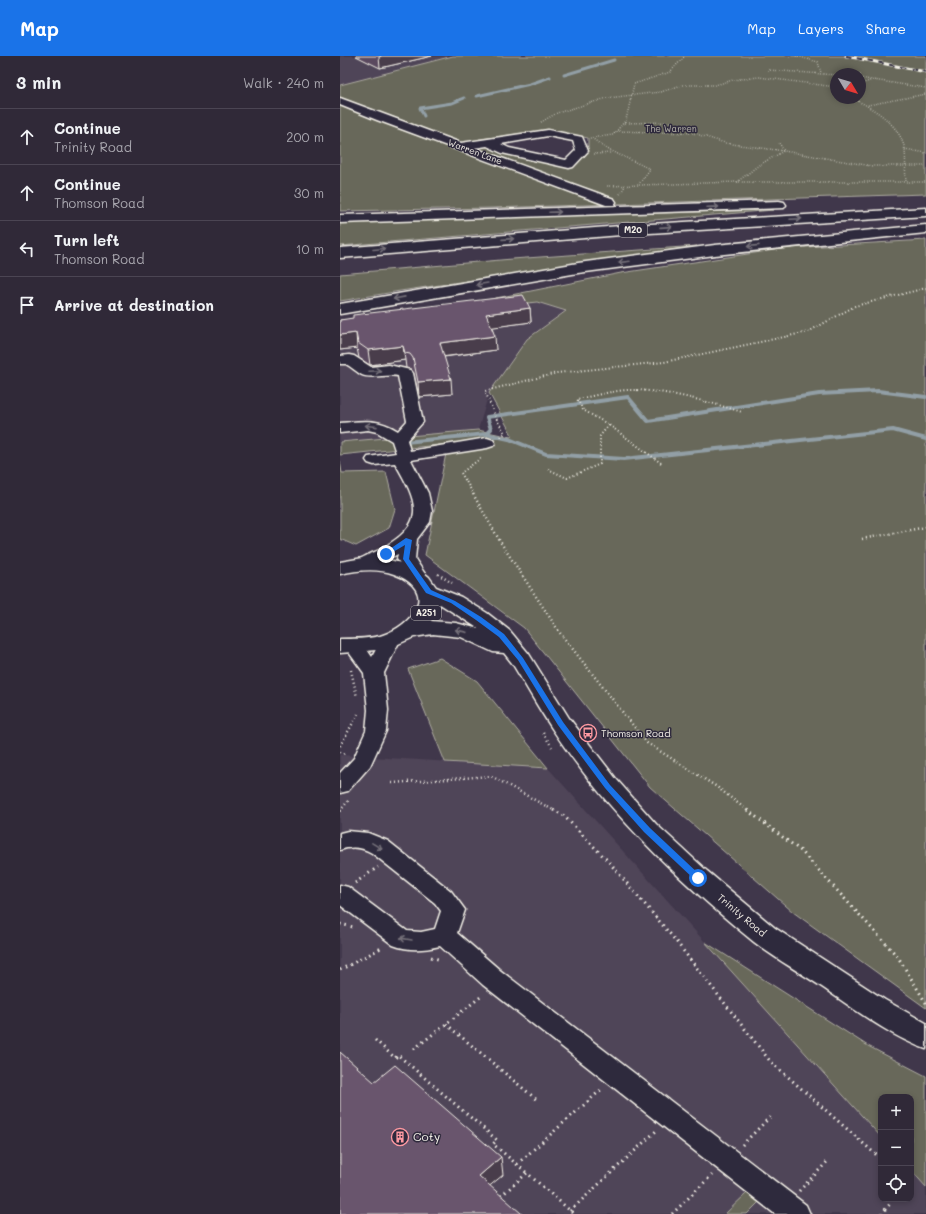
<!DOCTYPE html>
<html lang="en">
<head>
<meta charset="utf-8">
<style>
	:root { --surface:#302938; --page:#383140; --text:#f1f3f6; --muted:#a8a6ae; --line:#4b4553; --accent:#1a73e8 }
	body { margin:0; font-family:Mali,sans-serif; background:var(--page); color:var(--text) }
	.controls { position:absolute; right:12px; bottom:12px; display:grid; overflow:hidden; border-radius:8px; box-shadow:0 2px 6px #0003 }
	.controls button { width:36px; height:36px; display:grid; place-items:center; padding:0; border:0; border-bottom:1px solid var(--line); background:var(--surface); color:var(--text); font:20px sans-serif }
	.compass { position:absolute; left:490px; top:12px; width:36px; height:36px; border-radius:50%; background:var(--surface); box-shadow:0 2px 6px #0003; rotate:128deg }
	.stop { position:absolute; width:12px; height:12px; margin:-9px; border:3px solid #1a73e8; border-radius:50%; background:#fff }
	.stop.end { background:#1a73e8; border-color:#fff; box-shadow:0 1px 4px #0008 }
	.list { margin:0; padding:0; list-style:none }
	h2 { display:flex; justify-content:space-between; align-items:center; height:52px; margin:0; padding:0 16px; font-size:17px }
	h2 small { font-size:13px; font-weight:400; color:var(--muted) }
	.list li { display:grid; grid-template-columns:26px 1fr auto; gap:12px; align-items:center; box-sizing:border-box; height:56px; padding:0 16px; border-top:1px solid var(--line) }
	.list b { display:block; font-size:15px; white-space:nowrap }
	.list p { margin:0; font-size:13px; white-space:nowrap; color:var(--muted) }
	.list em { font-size:13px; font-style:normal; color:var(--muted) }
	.icon { flex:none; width:22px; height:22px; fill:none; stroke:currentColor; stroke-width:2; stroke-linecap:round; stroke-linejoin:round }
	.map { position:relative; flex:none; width:586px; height:1158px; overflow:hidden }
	header { display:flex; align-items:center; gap:24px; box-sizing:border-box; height:56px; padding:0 20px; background:var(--accent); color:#fff }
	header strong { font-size:19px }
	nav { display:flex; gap:22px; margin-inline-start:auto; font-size:14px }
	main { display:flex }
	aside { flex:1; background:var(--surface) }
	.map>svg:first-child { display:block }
	.built { fill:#4f4458 }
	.green { fill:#67685a; stroke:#aeaca1; fill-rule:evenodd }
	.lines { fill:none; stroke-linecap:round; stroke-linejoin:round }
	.stream-far1 { stroke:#929fa6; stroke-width:3 }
	.stream { stroke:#929fa6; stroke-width:4 }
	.minor-casing { stroke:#f4f1e8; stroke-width:3 }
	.major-casing { stroke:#f4f1e8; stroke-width:3 }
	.highway-casing { stroke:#f4f1e8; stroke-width:3 }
	.path-far3 { stroke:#f4f1e8; stroke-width:1.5; stroke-dasharray:0.5 2; stroke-linecap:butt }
	.path-far2 { stroke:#f4f1e8; stroke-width:2; stroke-dasharray:1 2.5; stroke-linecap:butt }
	.path-far1 { stroke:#f4f1e8; stroke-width:2.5; stroke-dasharray:1 3; stroke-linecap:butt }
	.path { stroke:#f4f1e8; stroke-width:3; stroke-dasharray:1.5 4; stroke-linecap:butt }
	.minor { fill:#2f2a3d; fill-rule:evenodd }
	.major { fill:#2f2a3d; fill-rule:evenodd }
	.highway { fill:#2f2a3d; fill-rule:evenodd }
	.rail-casing { stroke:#f4f1e8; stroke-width:3 }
	.rail { stroke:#2f2a3d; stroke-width:2; stroke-dasharray:5.5; stroke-linecap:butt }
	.wall { fill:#5a495e; stroke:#f4f1e8 }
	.shaded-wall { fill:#4a3c4c; stroke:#f4f1e8 }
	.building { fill:#69556d; stroke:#f4f1e8 }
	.oneway { stroke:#747079 }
	.route { fill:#1a73e8 }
	.labels { text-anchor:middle; stroke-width:3; stroke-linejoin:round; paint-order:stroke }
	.far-park-label { font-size:9px; fill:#b5b3a8; stroke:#2f2a3d }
	.far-street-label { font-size:9px; fill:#f4f1e8; stroke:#2f2a3d }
	.shield { fill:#2f2a3d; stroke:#b9b5b5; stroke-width:1 }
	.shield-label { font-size:9px; font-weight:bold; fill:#f4f1e8 }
	.poi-label { font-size:10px; fill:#f4f1e8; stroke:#2f2a3d; text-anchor:start }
	.street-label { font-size:10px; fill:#f4f1e8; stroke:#2f2a3d }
	.near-poi-label { font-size:12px; fill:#f4f1e8; stroke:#2f2a3d; text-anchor:start }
</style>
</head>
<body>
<header>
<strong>Map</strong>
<nav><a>Map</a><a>Layers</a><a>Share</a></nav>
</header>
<main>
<aside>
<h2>3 min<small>Walk · 240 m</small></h2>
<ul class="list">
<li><svg class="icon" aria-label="ahead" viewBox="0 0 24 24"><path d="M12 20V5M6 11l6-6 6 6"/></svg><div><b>Continue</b><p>Trinity Road</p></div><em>200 m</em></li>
<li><svg class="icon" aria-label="ahead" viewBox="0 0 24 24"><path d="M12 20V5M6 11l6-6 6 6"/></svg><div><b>Continue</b><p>Thomson Road</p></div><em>30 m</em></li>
<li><svg class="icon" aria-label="left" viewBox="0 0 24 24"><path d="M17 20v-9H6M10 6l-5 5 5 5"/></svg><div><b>Turn left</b><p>Thomson Road</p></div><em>10 m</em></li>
<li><svg class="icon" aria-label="arrive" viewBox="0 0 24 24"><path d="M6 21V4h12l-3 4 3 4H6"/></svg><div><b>Arrive at destination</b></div></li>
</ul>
</aside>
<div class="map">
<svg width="586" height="1158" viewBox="0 0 586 1158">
	<rect width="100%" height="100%" fill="#40374b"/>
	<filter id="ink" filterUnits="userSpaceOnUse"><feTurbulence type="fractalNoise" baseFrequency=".025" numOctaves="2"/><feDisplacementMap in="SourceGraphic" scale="8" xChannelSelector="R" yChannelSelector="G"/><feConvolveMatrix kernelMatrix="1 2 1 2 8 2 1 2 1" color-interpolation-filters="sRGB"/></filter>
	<g filter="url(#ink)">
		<g class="built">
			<path d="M0,0h113l-113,29z"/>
			<path d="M197,246l29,9 -39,28 -38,54 -11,37 -138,12v-118z"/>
			<path d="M0,699l208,13 333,369v62h30v-29l15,17v27h-586z"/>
		</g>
		<g class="green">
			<path d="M113,0h473v138l-435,14 -151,3v-126zM496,18h24v24h-24zM208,74l40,8v13l-19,16 -69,-14 -21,-14z"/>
			<path d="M434,154l-434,36v-25z"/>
			<path d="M586,184v768l-133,-96 -143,-125 -126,-159 -99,-73 23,-111 -108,11v-13l138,-12 33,7 1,-2 -23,-42 38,-54 39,-28 -29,-9 -131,14 215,-43 167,-25z"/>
			<path d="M357,190l-297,45 -60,10v-27l172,-15z"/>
			<path d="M0,405l2,12 44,-1 9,37 -6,19 -33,18 -16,-7z"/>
			<path d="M100,602l37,23 71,87 -103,-6 -37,-93z"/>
			<path d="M365,886l163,104 58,30v111l-15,-17v-73h-30v40z"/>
			<path d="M409,1135l11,10 -13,13h-22z"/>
		</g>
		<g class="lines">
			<g class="stream-far1">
				<path d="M224,19l50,-15"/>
				<path d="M137,40l53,-12 20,-7"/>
				<path d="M84,60l-4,-8 32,-5 12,-5"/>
			</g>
			<g class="stream">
				<path d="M146,378l5,-5 -4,-12 141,-20 20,24 171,-27 59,-3 48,6"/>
				<path d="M65,386l81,-8 23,5 37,15 78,5 269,-29 33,9"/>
			</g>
			<g class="minor-casing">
				<g id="minor">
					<path d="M0,42l121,45 87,-13 34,7 6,14 -15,16 -4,1 -67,-15 -15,-7 -13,2 140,51 2,3 -2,3h-8l-229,-85 -37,-15zM208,80l25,5 3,9 -10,10 -57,-12 -8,-4z"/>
					<path d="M9,299l5,1 17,11 18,-2 21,5 3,3 10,49 -16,18 3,11 77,-13 6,2 2,3 -2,3 -6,2 -76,12 17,33 4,18 -2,11 -13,17 -2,20 12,18 -3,4 -6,1 -6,-1 -15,-22 1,-5 -28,14 -6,1 -6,-1 -3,-4c5,-7 16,-10 24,-14 48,-26 40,-46 16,-87l-21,2 -6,-2 -2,-3 2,-3 28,-4 -4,-12 -15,-9 -9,-2 -28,3v-10c23,-2 38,-5 58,8l9,-10 -9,-45c-10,-2 -28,3 -36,-1 -5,-3 -11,-8 -16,-11h-6v-8z"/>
					<path d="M50,578l7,2 3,4 -16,33 4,37 -2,21 -16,35 -22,25 -8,2v-20l14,-15 12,-27 2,-21 -4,-37 -19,-26 3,-4c15,-4 16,3 24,14l11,-21z"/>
					<path d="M8,775l20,2 20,8 63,50 14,19 -8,23 44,38 305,234 4,9h-35l-292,-229 -43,-39c-17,4 -31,5 -47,-1l-53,-40v-20l8,2 59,44 14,1 14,-3 6,-18 -6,-8 -63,-50c-11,-6 -20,-7 -32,-3v-17z"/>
				</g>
			</g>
			<g class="major-casing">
				<path id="major" d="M23,502l26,2 20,5 11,5 9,7 7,10 25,10 26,16 23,18 19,23 40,64 48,62 39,44 51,47 68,57 110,72 41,23v26c-33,-11 -72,-40 -101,-60 -24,-16 -49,-30 -71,-47 -76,-62 -149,-132 -203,-215 -14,-21 -26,-43 -39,-64l-8,-10 -11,-1 -32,-15 -28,-3 -19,3 -18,8 -20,5 -36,3v-14c13,0 27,0 40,-3 33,-10 60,-45 14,-62 -16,-6 -37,-4 -54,0v-12zM100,548l39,25 -23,-6 -25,-2 6,-9z"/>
			</g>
			<g class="highway-casing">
				<g id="highway">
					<path d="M439,145l5,1 2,3 -2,3 -444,15v-8z"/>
					<path d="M586,152v8l-293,18 -293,24v-10l293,-23z"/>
					<path d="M586,169v8l-211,22 -137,18 -238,41v-10l238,-41 137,-18z"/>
				</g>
			</g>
			<g class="path-far3">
				<path d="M456,0l22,6 3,11"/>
				<path d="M428,14l68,5"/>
				<path d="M520,22l11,2"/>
				<path d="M496,24v7"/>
				<path d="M520,28l13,-4 53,8"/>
				<path d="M512,42c22,11 49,26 53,53 1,10 0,21 1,31"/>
				<path d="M528,49l58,-11"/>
				<path d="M201,66l16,-9 50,-15 54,-6 21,-7h33l18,-5 26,-3 77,10"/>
				<path d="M284,67l47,-1"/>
				<path d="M277,75l76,2 32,10 59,8 88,15h54"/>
				<path d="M250,82l23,-3 13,-15 8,-36 36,-12 15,-16"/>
				<path d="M252,82l13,10 45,21 -11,15"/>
				<path d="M565,93l21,4"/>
				<path d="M254,98l17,-1"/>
				<path d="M397,126l22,-17 25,-14 -5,-8"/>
				<path d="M267,130l130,-4h189"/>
				<path d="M280,138l5,-8"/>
			</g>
			<g class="path-far2">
				<path d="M161,381l4,-4 -8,-13 -12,-29 72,-18 107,-11 144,-30 47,-26 71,-18"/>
				<path d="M321,407l-52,-38 -26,-15 -6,-11c17,-3 37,-9 54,-9 35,0 78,12 111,22"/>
				<path d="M208,413l19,9 33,-14v-28l9,-11"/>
				<path d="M134,439l-13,-22 20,-15"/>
			</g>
			<g class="path-far1">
				<path d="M133,438l28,49 59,90 87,110 70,44 31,24"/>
				<path d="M522,483l64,-12"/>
				<path d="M98,518l14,9"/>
				<path d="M11,614l6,27"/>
				<path d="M203,677l9,14"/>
				<path d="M0,690l18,-32"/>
				<path d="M0,696l7,3"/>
				<path d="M52,727l99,-7 64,35"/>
				<path d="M0,755l9,-11"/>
			</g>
			<g class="path">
				<path d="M213,754l10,5 45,46 63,74 99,126 111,98"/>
				<path d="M407,754l54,41 97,106 28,46"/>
				<path d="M0,755l1,-1"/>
				<path d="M15,827l23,-16"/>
				<path d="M0,868l13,3"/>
				<path d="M91,901l10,3"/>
				<path d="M0,914l43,-23"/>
				<path d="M106,968l91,76"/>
				<path d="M35,984l20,18 3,-3 99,85 -4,4 34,29"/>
				<path d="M74,993l69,-54"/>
				<path d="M402,1089l29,-29"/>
				<path d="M177,1108l85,-75"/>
				<path d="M571,1130l3,3"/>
				<path d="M459,1135l28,-29"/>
				<path d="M161,1140l26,-23 47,41"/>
				<path d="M230,1155l86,-80"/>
				<path d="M332,1158l40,-39"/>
				<path d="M541,1158l10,-11"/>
			</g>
			<use href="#minor" class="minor"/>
			<use href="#major" class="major"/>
			<use href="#highway" class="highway"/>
			<g class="rail-casing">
				<path id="rail" d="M506,0l80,16"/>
			</g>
			<use href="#rail" class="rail"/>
		</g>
		<g class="wall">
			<path d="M16,0h76l-52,12z"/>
			<path d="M190,252l1,14 -39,5 4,23 -52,7 8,37 -33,3 -5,-24 -3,-4 -5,-1 -1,-8 -35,5 -11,-7 -2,-10 -17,2v-30z"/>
		</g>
		<g class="shaded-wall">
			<path d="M42,0h50l-52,12 -1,-11z"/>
			<path d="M190,252l1,14 -44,6 -1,-14z"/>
			<path d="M16,277l1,15 -17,2v-15z"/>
			<path d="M155,280l1,14 -55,7 -1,-14z"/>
			<path d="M63,290l2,14 -35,5 -2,-15z"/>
			<path d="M111,323l1,15 -33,3 -1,-15z"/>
			<path d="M161,1101l2,18 -22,18 -2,-17z"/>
		</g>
		<g class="building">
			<path d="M183,239l7,13 -44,6 9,22 -55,7 11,36 -33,3 -5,-24 -3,-4 -5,-1 -2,-7 -35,4 -10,-7 -2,-10 -16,2v-15l13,-2v-3z"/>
			<path d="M0,996l34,30 21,-17 106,92 -22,19 43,38h-182z"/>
		</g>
		<defs><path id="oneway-shaft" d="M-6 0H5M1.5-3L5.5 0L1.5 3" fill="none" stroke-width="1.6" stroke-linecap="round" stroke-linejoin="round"/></defs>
		<g class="oneway">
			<use href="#oneway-shaft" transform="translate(373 151) rotate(-2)"/>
			<use href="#oneway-shaft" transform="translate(215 156) rotate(-2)"/>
			<use href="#oneway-shaft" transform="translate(456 163) rotate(-3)"/>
			<use href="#oneway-shaft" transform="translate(326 171) rotate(-4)"/>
			<use href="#oneway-shaft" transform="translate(168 183) rotate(-4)"/>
			<use href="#oneway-shaft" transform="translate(413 190) rotate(174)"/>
			<use href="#oneway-shaft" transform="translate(39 193) rotate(-5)"/>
			<use href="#oneway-shaft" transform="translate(284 206) rotate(173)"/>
			<use href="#oneway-shaft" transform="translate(142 228) rotate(171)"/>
			<use href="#oneway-shaft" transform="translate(59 242) rotate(169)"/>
			<use href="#oneway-shaft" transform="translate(35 315) rotate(-3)"/>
			<use href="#oneway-shaft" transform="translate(31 370) rotate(-174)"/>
			<use href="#oneway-shaft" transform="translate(121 575) rotate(-167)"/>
			<use href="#oneway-shaft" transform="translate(37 790) rotate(31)"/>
			<use href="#oneway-shaft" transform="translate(66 883) rotate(-170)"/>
		</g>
	</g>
	<path class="route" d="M66,482l6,2 -3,19 22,31 24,11 26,16 23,17 19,24 40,64 47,63 40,43 51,48v4h-6l-51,-48 -39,-44 -47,-63 -40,-65 -19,-23 -23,-17 -25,-17 -25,-10 -23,-34 2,-14 -17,10h-4v-2z"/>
	<defs>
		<g id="bus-ring" transform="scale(0.9)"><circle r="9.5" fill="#2f2a3d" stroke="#ff9aa2" stroke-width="1.5"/><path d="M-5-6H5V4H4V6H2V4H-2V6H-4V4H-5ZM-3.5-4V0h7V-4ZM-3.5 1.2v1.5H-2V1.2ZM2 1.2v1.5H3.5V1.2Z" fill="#ff9aa2"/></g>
		<g id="building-ring" transform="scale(0.9)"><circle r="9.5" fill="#2f2a3d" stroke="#ff9aa2" stroke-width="1.5"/><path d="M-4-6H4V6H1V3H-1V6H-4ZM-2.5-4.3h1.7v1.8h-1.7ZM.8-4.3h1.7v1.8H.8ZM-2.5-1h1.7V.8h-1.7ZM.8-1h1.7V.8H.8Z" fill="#ff9aa2"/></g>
	</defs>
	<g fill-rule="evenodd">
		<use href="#bus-ring" x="248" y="677"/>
		<use href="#building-ring" x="60" y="1081"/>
	</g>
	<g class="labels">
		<g class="far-park-label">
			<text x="331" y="76">The Warren</text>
		</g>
		<g class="far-street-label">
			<text transform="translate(135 96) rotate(20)" y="3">Warren Lane</text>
		</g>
		<g class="shield">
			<rect x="279" y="167" width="28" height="14" rx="3"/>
			<rect x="71" y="550" width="30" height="14" rx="3"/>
		</g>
		<g class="shield-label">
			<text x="293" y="177">M20</text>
			<text x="86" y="560">A251</text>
		</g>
		<g class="poi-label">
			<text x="261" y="681">Thomson Road</text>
		</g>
		<g class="street-label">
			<text transform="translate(402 859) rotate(40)" y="4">Trinity Road</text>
		</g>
		<g class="near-poi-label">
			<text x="73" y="1085">Coty</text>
		</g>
	</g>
</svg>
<div class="controls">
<button>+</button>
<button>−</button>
<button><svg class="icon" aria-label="locate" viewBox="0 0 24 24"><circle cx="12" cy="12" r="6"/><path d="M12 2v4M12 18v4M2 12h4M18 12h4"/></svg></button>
</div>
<svg class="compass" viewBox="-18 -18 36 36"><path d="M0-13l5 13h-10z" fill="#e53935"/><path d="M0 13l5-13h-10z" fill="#a8a6ae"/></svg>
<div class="stop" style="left:358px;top:822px"></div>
<div class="stop end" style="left:46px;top:498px"></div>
</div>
</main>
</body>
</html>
